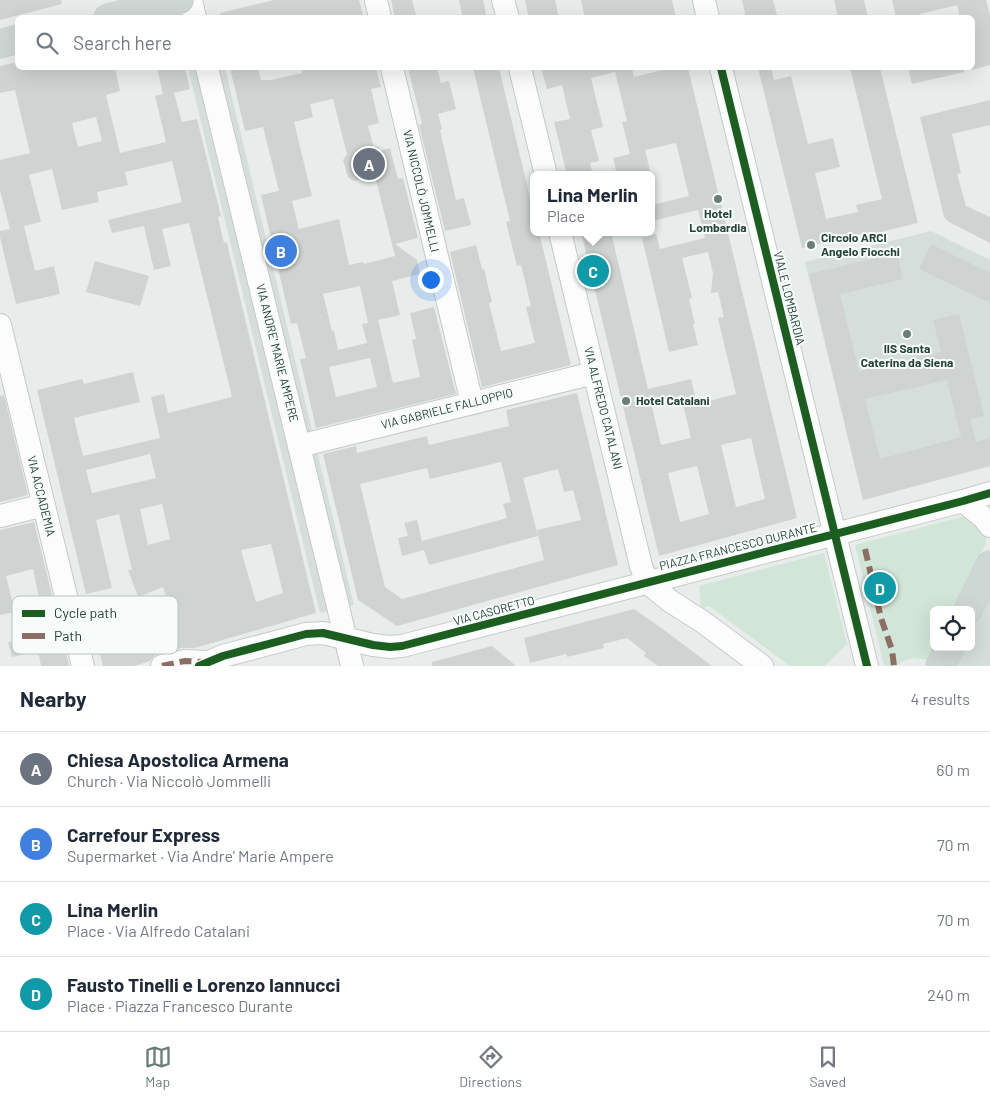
<!DOCTYPE html>
<html lang="en">
<head>
<meta charset="utf-8">
<style>
	:root { --surface:#fff; --page:#f2f2f3; --text:#1f2937; --muted:#747a83; --line:#e0e1e3; --accent:#697e78 }
	body { margin:0; font-family:Barlow,sans-serif; background:var(--page); color:var(--text) }
	.controls { position:absolute; right:15px; bottom:15px; display:grid; overflow:hidden; border-radius:8px; box-shadow:0 5px 20px #0002 }
	.controls button { width:45px; height:45px; display:grid; place-items:center; padding:0; border:0; border-bottom:1px solid var(--line); background:var(--surface); color:var(--text); font:25px sans-serif }
	.you { position:absolute; left:430px; top:279px; width:18px; height:18px; margin:-12px; border:4px solid #fff; border-radius:50%; background:#1a73e8; box-shadow:0 0 0 8px #1a73e833 }
	.badge { display:grid; place-items:center; width:32px; height:32px; border-radius:50%; background:var(--accent); color:#fff; font-size:16px; font-weight:700 }
	.pin { position:absolute; translate:-50% -50%; border:2px solid #fff; box-shadow:0 1px 5px #0006 }
	.popup { position:absolute; left:530px; top:171px; width:125px; height:65px; box-sizing:border-box; display:grid; place-content:center; border-radius:8px; background:var(--surface); filter:drop-shadow(0 1px 4px #0005); font-size:16px; white-space:nowrap; color:var(--muted) }
	.popup b { font-size:19px; color:var(--text) }
	.popup::after { content:''; position:absolute; left:50%; top:100%; margin-left:-10px; border:10px solid transparent; border-top-color:var(--surface) }
	.list { margin:0; padding:0; list-style:none }
	h2 { display:flex; justify-content:space-between; align-items:center; height:65px; margin:0; padding:0 20px; font-size:21px }
	h2 small { font-size:16px; font-weight:400; color:var(--muted) }
	.list li { display:grid; grid-template-columns:32px 1fr auto; gap:15px; align-items:center; box-sizing:border-box; height:75px; padding:0 20px; border-top:1px solid var(--line) }
	.list b { display:block; font-size:19px; white-space:nowrap }
	.list p { margin:0; font-size:16px; white-space:nowrap; color:var(--muted) }
	.list em { font-size:16px; font-style:normal; color:var(--muted) }
	.icon { flex:none; width:28px; height:28px; fill:none; stroke:currentColor; stroke-width:2; stroke-linecap:round; stroke-linejoin:round }
	.map { position:relative; flex:none; width:990px; height:666px; overflow:hidden }
	.search { position:absolute; background:var(--surface); box-shadow:0 5px 20px #0002; left:15px; right:15px; top:15px; height:55px; display:flex; align-items:center; gap:12px; box-sizing:border-box; padding:0 18px; border-radius:8px; color:var(--muted); font-size:19px }
	.sheet { height:365px; background:var(--surface) }
	nav { display:flex; justify-content:space-around; align-items:center; box-sizing:border-box; height:70px; border-top:1px solid var(--line); background:var(--surface); font-size:14px; color:var(--muted) }
	nav a { display:grid; justify-items:center; gap:2px }
	nav .on { color:var(--accent) }
	.map>svg:first-child { display:block }
	.built { fill:#d6dedb }
	.green { fill:#d1e6d8 }
	.building { fill:#cfd4d2; fill-rule:evenodd }
	.lines { fill:none; stroke-linecap:round; stroke-linejoin:round }
	.minor-casing { stroke:#c5cac8; stroke-width:24 }
	.major-casing { stroke:#c3ccc9; stroke-width:29 }
	.minor { stroke:#fcfcfc; stroke-width:22 }
	.major { stroke:#cfd7d5; stroke-width:28 }
	.quiet { stroke:#8d6e63; stroke-width:6; stroke-dasharray:12 6; stroke-linecap:butt }
	.cycleway-casing { stroke:#f7fbf9; stroke-width:11 }
	.cycleway { stroke:#1b5e20; stroke-width:8 }
	.poi-dot { fill:#697e78; stroke:#f7fbf9; stroke-width:2 }
	.labels { text-anchor:middle; stroke-width:4; stroke-linejoin:round; paint-order:stroke }
	.street-label { font-size:12px; fill:#24423a; stroke:#f7fbf9 }
	.poi-label { font-size:12px; font-weight:bold; fill:#24423a; stroke:#f7fbf9 }
	.key { fill:#f7fbf9; stroke:#b8c4c0; stroke-width:1 }
	.key-label { font-size:14px; fill:#24423a }
</style>
</head>
<body>
<div class="map">
<svg width="990" height="666" viewBox="0 0 990 666">
	<rect width="100%" height="100%" fill="#e8edeb"/>
	<g class="built">
		<path d="M188,68h37l129,537 -34,8z"/>
		<path d="M931,231l59,29v206l-127,34 -58,-238z"/>
		<path d="M990,568v98h-49l10,-19h20v-37z"/>
	</g>
	<g class="green">
		<path d="M965,516l5,1 16,19v7l-33,67h-19v37l-6,13 -15,-2 -9,3 -8,5h-12l-29,-121z"/>
		<path d="M824,553l23,91 -22,22h-35l-81,-60 -8,3 -2,-23z"/>
	</g>
	<g class="building">
		<path d="M0,0h61l1,4 -62,16z"/>
		<path d="M274,0h85l5,18h-143l-1,-5z"/>
		<path d="M391,0h21l5,18h-22z"/>
		<path d="M459,0h24l4,18h-24z"/>
		<path d="M525,0h30l4,18h-30z"/>
		<path d="M581,0h91l4,18h-91z"/>
		<path d="M742,0h31l5,18h-32z"/>
		<path d="M834,0h30l4,18h-30z"/>
		<path d="M892,0h94l4,15v50l-18,5v-52h-12l-3,-13 -37,9 1,4h-25z"/>
		<path d="M18,62v6h97l5,23 -14,4 14,58 46,-11 -11,-46 8,-2 -6,-26h28l5,21 -16,4 8,29 15,-3 24,97 -3,1 6,26 3,-1 2,10 87,361 -121,35h-13l-23,5 -5,3 -4,5 -16,5h-31l-12,-50 25,-5 7,31 53,-16 -13,-39 -25,10 -10,-27h4l-13,-56 -23,6 16,68 -26,6 -49,-204 45,-11 2,5 49,-12 7,30 -66,16 9,38 77,-18 -9,-41 13,-3 4,19 64,-16 -43,-174 -27,6 9,37 -17,4 -10,-44 -32,7 -4,-13 74,-18 -10,-41 -47,11 3,13 -31,7 2,10 -37,8 -10,-41 -23,6 12,47 -17,4 11,45 19,-5 6,28 -44,10 -16,-67v-6l10,-2 -10,-39v-30l30,-7 -15,-63 -15,3v-27zM96,117l6,24 -24,6 -6,-24zM150,454l6,24 -64,15 -6,-23zM162,504l8,35 -22,6 -8,-36zM271,544l12,49 -27,9 -15,-52z"/>
		<path d="M230,68h28l3,12h10l31,-7 -1,-5h75l5,19 -10,2 8,34 -11,3 6,22 4,-1 1,4 11,-3 8,31 5,-1 15,60 -23,6 22,16 3,14 -28,7 8,34 -22,5 15,63 27,-6 -8,-37 4,-1 -6,-26 24,-6 22,87 -140,34 -16,-69 6,-1 -9,-35 -6,1 -30,-129 18,-4 -16,-64 -18,4zM333,99l14,55 -4,6 5,17 5,4 22,-5 20,80 -31,8 -1,-2 -14,3 -10,-46 -40,10 -7,-28 20,-5 -18,-74 19,-5 -3,-13zM360,286l8,37 -6,1 5,19 -29,7 -4,-19h-2l-9,-37zM370,358l7,29 -41,10 -7,-30z"/>
		<path d="M408,68h29l4,15 8,-2 7,28 -18,5 4,15 -2,1 16,70 8,-2 7,27 -26,6 -26,-106 3,-1z"/>
		<path d="M473,68h26l35,146v18h5l32,133 -89,22 -32,-135 26,-7 6,24h2l8,33 -3,1 12,48 34,-8 -9,-36 5,-1 -10,-41 -4,1 -11,-44 4,-1z"/>
		<path d="M541,68h91l2,9 28,-7v-2h26l109,450 -138,38 -78,-324h30l37,157 43,-10 6,25 39,-10 -18,-76 6,-1 -6,-25 -7,1 2,-20 -5,-21 -26,6 10,40 -3,1 6,25h-2l5,21 -29,7 -27,-114 14,-4 4,15 45,-11 -7,-28 -46,11v-16l37,-9 -13,-53 -31,7 6,25h-34l-4,-17 17,-4 -8,-32 5,-1 -12,-49 -24,6 12,49 -12,3 8,31 -9,2 3,12h-26l-13,-53 16,-3 -8,-34 -15,4zM681,396l10,42 -30,7 -10,-42zM751,438l14,61 -29,8 -15,-62zM697,466l12,48 -29,8 -12,-49z"/>
		<path d="M758,68h13l3,12 17,-4 17,68 25,-6 7,29 -25,6 11,46 32,-7 -2,-7 26,-6 -32,-131h30l38,155 -54,13 -1,-3 -61,15z"/>
		<path d="M908,68h55l1,4 -52,12z"/>
		<path d="M990,100v25l-38,9 9,39 -4,1 9,32 24,11v26l-41,-21 -5,-5 -24,-100z"/>
		<path d="M931,244l59,29v30l-71,-34z"/>
		<path d="M897,253l6,26 -63,15 19,78 82,-20 -8,-32 26,-6 25,102 -14,3 6,23 14,-4v28l-127,34 -54,-226zM947,380l14,57 -81,22 -15,-60z"/>
		<path d="M95,261l54,15 -9,30 -54,-14z"/>
		<path d="M577,393l41,172 -221,61 -39,-26 -35,-146 33,-8 1,7 70,-17 2,9 34,-8 46,-11 -3,-16zM501,462l10,40 -8,2 4,14 -85,23 -5,-21 -13,3 4,13 -10,2 4,18 22,-6 5,15 109,-29 -15,-58 35,-9 6,23 9,-2 8,30 -44,10 7,30 -142,39 -17,-12 -25,-103 67,-16 3,11z"/>
		<path d="M4,395l24,100 -28,7v-106z"/>
		<path d="M34,522l18,73 17,71h-28l-3,-15 -26,6 -4,-15 24,-6 -8,-34 15,-4 -6,-29 -27,7 9,36 -15,3v-85z"/>
		<path d="M634,609l30,21 48,36h-54l-14,-10 2,-3 -19,-15 -24,6 1,4 -37,9 -1,-3 -36,9 -6,-25z"/>
		<path d="M492,646l24,20h-84v-4z"/>
	</g>
	<g class="lines">
		<g class="minor-casing">
			<g id="minor">
				<path d="M191,0l4,18"/>
				<path d="M376,0l4,18"/>
				<path d="M503,0l5,18"/>
				<path d="M704,0l4,18"/>
				<path d="M207,68l129,530 16,68"/>
				<path d="M392,68l80,335"/>
				<path d="M520,68l26,107"/>
				<path d="M721,68l146,598"/>
				<path d="M560,232l81,334 6,16 23,19 33,21 59,44"/>
				<path d="M0,325l83,341"/>
				<path d="M299,446l295,-73"/>
				<path d="M963,501l21,17 6,8"/>
				<path d="M0,516l44,-11"/>
				<path d="M162,666l23,-5 22,1"/>
				<path d="M199,666l24,-10 83,-22 17,-1 50,12 17,2 12,-1 561,-145 27,-8"/>
			</g>
		</g>
		<g class="major-casing">
			<g id="major">
				<path d="M108,18l72,-18"/>
				<path d="M0,44l18,-5"/>
				<path d="M968,610l22,-45"/>
				<path d="M940,666l10,-19"/>
			</g>
		</g>
		<use href="#minor" class="minor"/>
		<use href="#major" class="major"/>
		<g class="quiet">
			<path d="M865,549l16,69 11,32 2,16"/>
			<path d="M162,666l23,-5 19,1"/>
		</g>
		<g class="cycleway-casing">
			<g id="cycleway">
				<path d="M721,68l146,598"/>
				<path d="M199,666l24,-10 83,-22 17,-1 50,12 17,2 12,-1 561,-145 27,-8"/>
			</g>
		</g>
		<use href="#cycleway" class="cycleway"/>
	</g>
	<g class="poi-dot">
		<circle cx="718" cy="199" r="5"/>
		<circle cx="811" cy="245" r="5"/>
		<circle cx="907" cy="334" r="5"/>
		<circle cx="626" cy="401" r="5"/>
	</g>
	<g class="labels">
		<g class="street-label">
			<text transform="translate(421 191) rotate(77)" y="4">VIA NICCOLÒ JOMMELLI</text>
			<text transform="translate(789 298) rotate(76)" y="4">VIALE LOMBARDIA</text>
			<text transform="translate(277 353) rotate(76)" y="4">VIA ANDRE' MARIE AMPERE</text>
			<text transform="translate(603 408) rotate(76)" y="4">VIA ALFREDO CATALANI</text>
			<text transform="translate(447 409) rotate(-14)" y="4">VIA GABRIELE FALLOPPIO</text>
			<text transform="translate(41 496) rotate(76)" y="4">VIA ACCADEMIA</text>
			<text transform="translate(738 547) rotate(-14)" y="4">PIAZZA FRANCESCO DURANTE</text>
			<text transform="translate(494 611) rotate(-15)" y="4">VIA CASORETTO</text>
		</g>
		<g class="poi-label">
			<text x="718" y="218">Hotel<tspan x="718" dy="14">Lombardia</tspan></text>
			<text x="821" y="242" text-anchor="start">Circolo ARCI<tspan x="821" dy="14">Angelo Fiocchi</tspan></text>
			<text x="907" y="353">IIS Santa<tspan x="907" dy="14">Caterina da Siena</tspan></text>
			<text x="636" y="405" text-anchor="start">Hotel Catalani</text>
		</g>
	</g>
	<rect x="12" y="596" width="166" height="58" rx="8" class="key"/>
	<rect x="22" y="610" width="23" height="7" fill="#1b5e20"/>
	<rect x="22" y="633" width="23" height="6" fill="#8d6e63"/>
	<g class="key-label">
		<text x="54" y="618">Cycle path</text>
		<text x="54" y="641">Path</text>
	</g>
</svg>
<div class="controls">
<button><svg class="icon" aria-label="locate" viewBox="0 0 24 24"><circle cx="12" cy="12" r="6"/><path d="M12 2v4M12 18v4M2 12h4M18 12h4"/></svg></button>
</div>
<div class="you"></div>
<div class="pin badge" style="left:369px;top:164px;background:#6b7280">A</div>
<div class="pin badge" style="left:281px;top:251px;background:#3f7fe0">B</div>
<div class="pin badge" style="left:593px;top:271px;background:#0f9aa8">C</div>
<div class="popup"><b>Lina Merlin</b>Place</div>
<div class="pin badge" style="left:880px;top:588px;background:#0f9aa8">D</div>
<div class="search"><svg class="icon" aria-label="search" viewBox="0 0 24 24"><circle cx="10" cy="10" r="6"/><path d="M15 15l6 6"/></svg>Search here</div>
</div>
<section class="sheet">
<h2>Nearby<small>4 results</small></h2>
<ul class="list">
<li><span class="badge" style="background:#6b7280">A</span><div><b>Chiesa Apostolica Armena</b><p>Church · Via Niccolò Jommelli</p></div><em>60 m</em></li>
<li><span class="badge" style="background:#3f7fe0">B</span><div><b>Carrefour Express</b><p>Supermarket · Via Andre' Marie Ampere</p></div><em>70 m</em></li>
<li><span class="badge" style="background:#0f9aa8">C</span><div><b>Lina Merlin</b><p>Place · Via Alfredo Catalani</p></div><em>70 m</em></li>
<li><span class="badge" style="background:#0f9aa8">D</span><div><b>Fausto Tinelli e Lorenzo Iannucci</b><p>Place · Piazza Francesco Durante</p></div><em>240 m</em></li>
</ul>
</section>
<nav>
<a class="on"><svg class="icon" aria-label="map" viewBox="0 0 24 24"><path d="M3 6l6-2 6 2 6-2v14l-6 2-6-2-6 2zM9 4v14M15 6v14"/></svg>Map</a>
<a><svg class="icon" aria-label="directions" viewBox="0 0 24 24"><path d="M12 3l9 9-9 9-9-9zM9 14v-3h6M13 9l2 2-2 2"/></svg>Directions</a>
<a><svg class="icon" aria-label="saved" viewBox="0 0 24 24"><path d="M7 4h10v16l-5-4-5 4z"/></svg>Saved</a>
</nav>
</body>
</html>
